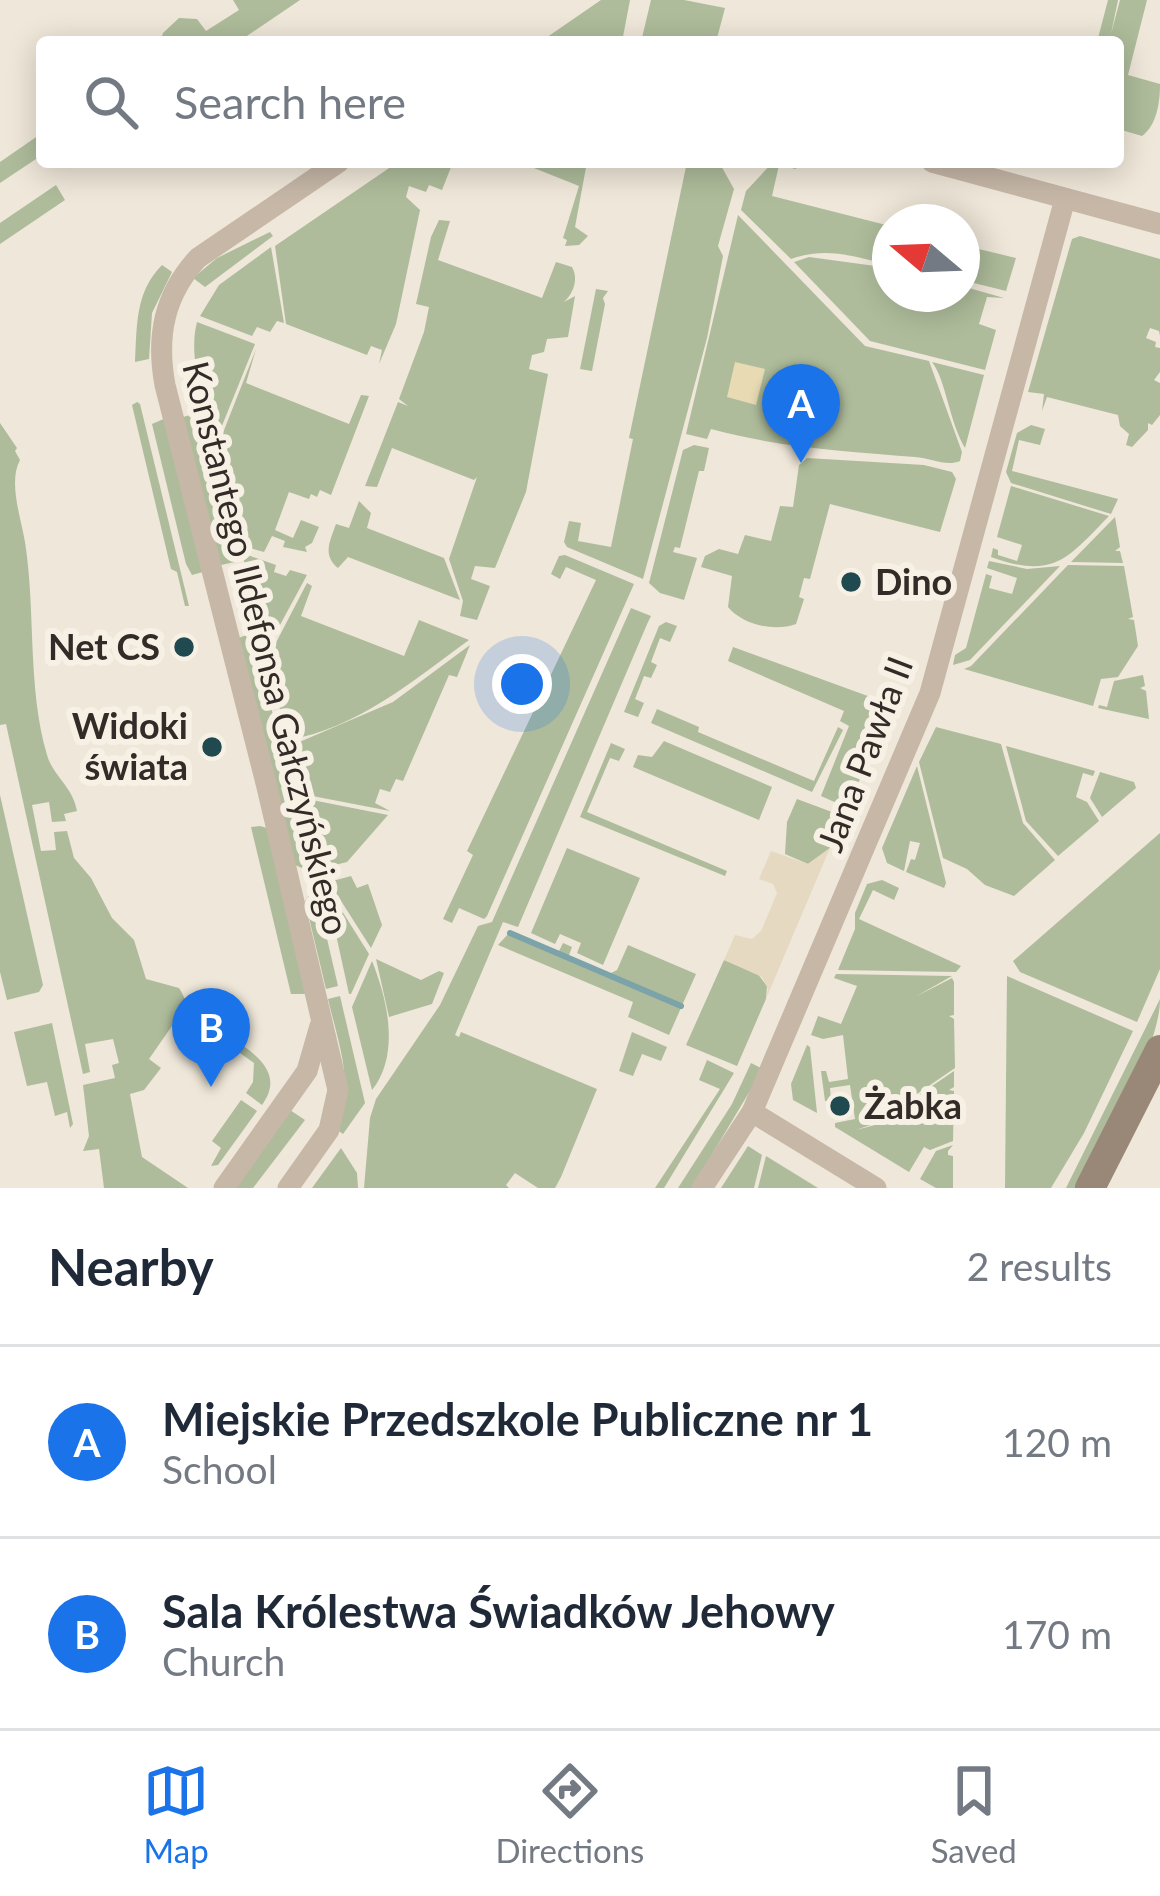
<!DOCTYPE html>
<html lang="en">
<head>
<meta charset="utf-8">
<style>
	:root { --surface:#fff; --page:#f2f2f3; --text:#1f2937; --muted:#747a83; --line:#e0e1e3; --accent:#1a73e8 }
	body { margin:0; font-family:Lato,sans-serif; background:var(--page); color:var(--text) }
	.compass { position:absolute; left:872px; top:204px; width:108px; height:108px; border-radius:50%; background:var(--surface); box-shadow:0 6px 30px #0003; rotate:289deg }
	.you { position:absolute; left:522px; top:684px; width:42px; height:42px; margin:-30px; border:9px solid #fff; border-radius:50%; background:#1a73e8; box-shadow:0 0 0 18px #1a73e833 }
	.badge { display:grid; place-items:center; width:78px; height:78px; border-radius:50%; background:var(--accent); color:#fff; font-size:39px; font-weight:700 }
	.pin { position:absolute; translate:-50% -99px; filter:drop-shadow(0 3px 6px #0008) }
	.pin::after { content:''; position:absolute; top:63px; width:42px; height:36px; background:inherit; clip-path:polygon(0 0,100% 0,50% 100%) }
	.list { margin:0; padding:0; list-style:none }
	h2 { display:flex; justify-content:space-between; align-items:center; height:156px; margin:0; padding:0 48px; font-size:51px }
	h2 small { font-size:39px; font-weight:400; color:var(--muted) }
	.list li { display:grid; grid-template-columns:78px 1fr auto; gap:36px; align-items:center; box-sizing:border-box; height:192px; padding:0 48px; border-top:3px solid var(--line) }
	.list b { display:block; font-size:45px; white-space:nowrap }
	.list p { margin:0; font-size:39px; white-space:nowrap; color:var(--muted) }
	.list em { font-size:39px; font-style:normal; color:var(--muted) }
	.icon { flex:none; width:66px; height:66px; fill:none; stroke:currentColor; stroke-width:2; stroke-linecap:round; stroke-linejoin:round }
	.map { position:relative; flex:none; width:1160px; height:1188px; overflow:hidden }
	.search { position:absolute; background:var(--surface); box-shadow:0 6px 30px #0003; left:36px; right:36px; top:36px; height:132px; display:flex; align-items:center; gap:30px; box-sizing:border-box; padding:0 42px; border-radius:12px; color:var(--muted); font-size:45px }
	.sheet { height:540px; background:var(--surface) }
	nav { display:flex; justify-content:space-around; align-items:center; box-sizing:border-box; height:168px; border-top:3px solid var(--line); background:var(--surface); font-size:33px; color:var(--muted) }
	nav a { display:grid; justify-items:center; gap:6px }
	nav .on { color:var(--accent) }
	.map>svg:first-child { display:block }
	.green { fill:#aebc9b }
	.sand { fill:#e8dab2 }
	.plaza { fill:#e6d9c1 }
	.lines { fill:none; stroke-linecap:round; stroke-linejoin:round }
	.stream { stroke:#7ba3a9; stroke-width:6 }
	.street { stroke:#c6b7a7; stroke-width:21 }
	.secondary { stroke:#998778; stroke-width:30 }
	.poi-dot { fill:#204950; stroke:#f7f0e5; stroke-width:4.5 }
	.labels { text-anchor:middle; stroke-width:12; stroke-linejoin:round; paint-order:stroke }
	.poi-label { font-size:36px; font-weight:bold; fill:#332b27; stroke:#f7f0e5; text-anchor:start }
	.street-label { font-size:36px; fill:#332b27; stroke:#f7f0e5 }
</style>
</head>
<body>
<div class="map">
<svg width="1160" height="1188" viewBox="0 0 1160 1188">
	<rect width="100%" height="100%" fill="#efe7d9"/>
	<g class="green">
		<path d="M233,0h67l-62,42h-78l3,-9 16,-15 18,1 9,12 33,-21z"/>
		<path d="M601,0h29l-8,42h-82z"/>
		<path d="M651,0h33l41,8 -9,34h-75z"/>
		<path d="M1108,0h10l-7,34 9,-34h27l-19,75 32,9c0,18 -3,41 -18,52l-24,-7v-87h-21z"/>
		<path d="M42,133v22l-42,28v-21z"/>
		<path d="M398,162h55l-11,28 -13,-5 -3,7 -17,-6 -3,11 14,13 -24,114 -17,40 3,-14 -11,-4 -4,9 -81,-31 -11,-78z"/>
		<path d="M519,162h68l-12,65 13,9 -9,9 -14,1 2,-6 -4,-2 16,-52z"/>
		<path d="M687,162h32l15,27 -16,57 5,10 -16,82 -64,241 -76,-32 -3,-5 5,-21 12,2 -3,18 33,6 22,-108 -4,-1z"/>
		<path d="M773,162h24l-1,7 -17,-4 -7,31 118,30v39c-35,-8 -63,-19 -99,-6l-50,-49 5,-19z"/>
		<path d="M56,185l9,15 -65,44v-21z"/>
		<path d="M738,215l127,131 64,15 33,91 -2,9c-14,6 -29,-3 -45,-4 -73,-6 -133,-9 -204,-28l-4,10 -21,-5z"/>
		<path d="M439,220l11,1 -12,39 104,38 14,-36 16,5c7,12 1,27 -8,35l11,-6 -7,41 -21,2 -3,13 -12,3 -3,14 19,5 -22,118 -31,76 -20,-2 -4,13 19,7 -13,34 -17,-4 3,-15 -14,-42 28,-82 -3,3 -82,-32 -15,39 -12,-1 33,-84 10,4 -9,-7 25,-67 5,-25 -13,-3 15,-67z"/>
		<path d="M270,232l3,4 -68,51 -12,-9 24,-20z"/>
		<path d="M1080,236l80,23v77l-1,-5 -9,-3 -4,10 10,4 -1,5 5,1v24l-6,8 6,3v32l-8,10 -4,-2v7l-16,17 -6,-2 3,-11 -9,-8 -2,-11 -71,-18 -5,14 2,-17 -16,-2 44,-153z"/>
		<path d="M962,245l54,13 -10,33 -44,-11z"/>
		<path d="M271,247l13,76 -7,-2 -7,11 -13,-5 -5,9 -52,-20 19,-31z"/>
		<path d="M809,257l81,11v26h72v-8l42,12 -17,-1 -8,27 17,6 -11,40 -115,-29 -76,-79z"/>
		<path d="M162,265l10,7 -20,41 -3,46 -14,3c2,-36 0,-70 27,-97z"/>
		<path d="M596,289l12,2 -5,7 2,6 -13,67 -12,-2z"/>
		<path d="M197,322l58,22 -40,99c-9,-38 -28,-83 -18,-121z"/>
		<path d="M256,349l-10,34 103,41 12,-29 8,1 -38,99 -11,-5 -3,7 -6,-3 -2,5 -20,-7 -14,38 18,8 8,-18 18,7 -7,16 -7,4 2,5 -24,-5 2,-6 -13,-5 -8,16 -22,-6 -25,-98z"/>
		<path d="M932,362l52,13 -19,73c-16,-27 -19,-68 -33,-86z"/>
		<path d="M137,402l3,2 49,202h-4l-8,-34 -6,-3 -39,-164z"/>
		<path d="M198,413l37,149 -14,3 -38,-148z"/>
		<path d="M166,418l37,154 -11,3 -6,-11 -34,-140z"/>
		<path d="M0,423l17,25 -2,3 5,9c-12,22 1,58 5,82 11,70 2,144 22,213 6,21 26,32 30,56l-13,3 2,7 -14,1 -3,-20 -17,3 9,46 15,-1 -2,-18 13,-1 7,27 17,20 21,40 22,22 12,39 33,9c4,5 5,11 9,17 19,29 110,51 74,100l-16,-12 7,-11 1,-19 -45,-32 -7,7 8,-11 -13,-9 -10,13 -13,-8 -25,36 12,9 -17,22 -14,4 12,63 46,31h-84l-5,-39 -16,2 6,-15 -6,-51 32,-7 -3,-13 7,-2 -6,-24 -28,5 5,28 -7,2 -77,-350 -6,1z"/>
		<path d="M1031,425l14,4 -5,16 -21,-5 -7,31 106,28 -7,15 -100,-31 -5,-11 11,-39z"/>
		<path d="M694,445l15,3 -5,23h-5l-19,77 -5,-1 -2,5 24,6 -13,42 -24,-7 -11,-10 34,-133z"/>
		<path d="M807,458l117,7 28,7 4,7 -16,53 -110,-28 -20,75 -6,-1 -5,19 5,2 -8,25c-22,8 -53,1 -68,-17l4,-31 -31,-9 4,-11 14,-7 19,5 7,-19 26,6 9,-35 13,1 6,-42z"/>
		<path d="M1011,486l98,30c-41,42 -55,64 -118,41l2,-9 5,2v5l19,6 5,-16 -25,-8z"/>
		<path d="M359,501l12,12 -4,15 77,30 16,42 -112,-43 -10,11c-16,-13 -8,-27 -2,-44l13,4z"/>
		<path d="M1115,517l5,30 -5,4h5l3,12 -52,-1z"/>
		<path d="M242,553l34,12 -2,7 12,4 4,-6 17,5 -40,74z"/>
		<path d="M565,555l69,29 -147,332 -3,3 -25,-11 -7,15 -9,-4 30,-64 -6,-4 129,-271 -30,-13 -6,12 -9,-5 8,-18z"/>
		<path d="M989,561l38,8 33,-3 -90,94 -17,5 2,-10 11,-7 20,-74 6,2 -3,12 23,6 5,-16 -30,-10z"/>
		<path d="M1068,565l56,1 9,51 -5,2 6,1 4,26 -20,31 -17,2 -8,27 -129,-37 7,-3z"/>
		<path d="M307,583l5,3 -11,30 103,40 15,-36 50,20c-55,40 -111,88 -181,100l-21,-80z"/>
		<path d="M631,608l20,8 -3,6 -130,305 -15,-5 -48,113 4,2 2,-5 136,57 -36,88 -6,11h-17l-23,-15 -9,12 3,3h-145l6,-70 6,-19 64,-94 38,-79 14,-4z"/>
		<path d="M666,622l11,4 -7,16 -10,-4 -9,24 6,3 -6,13 -7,-2 -9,23 9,4 -6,14 -14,-5 35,-86z"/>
		<path d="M253,633l58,239 -16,-7 -57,-227z"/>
		<path d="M470,645l-13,32 -8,-2 -46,106 -7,-2 -6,13 -10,-3 -5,14 15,8 -88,-17 -12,-48 103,-44z"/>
		<path d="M733,647l143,52 6,9 1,15 -35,85 -27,-12 28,-70 -9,-5 4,-10 -116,-50z"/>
		<path d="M1143,675l2,11 -5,2 6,3 3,28 -51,-11 1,-3 8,2 7,-26z"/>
		<path d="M657,709l42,18 -1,5 116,49 24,-54 5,3 -31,62 -161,-69z"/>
		<path d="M936,727l65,17 22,79 32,37 -41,36 -29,-11 -18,-16 -24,-11 -24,-96z"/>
		<path d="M664,741l108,46 -13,33 -126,-53 5,-12 14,2z"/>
		<path d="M611,743l14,6 -6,12 -9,-3 -23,54 140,59 -2,5 -145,-59z"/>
		<path d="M1006,746l89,25 -2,5 -10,-3 -7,24 11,5 12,19 -41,35 -32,-35z"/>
		<path d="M917,766l29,117 -2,5 -38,-16 5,-13 4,1 5,-17 -10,-2 -6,30 -17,-8 -5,-15z"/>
		<path d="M1100,772l34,10 2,6 -34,29 -12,-19z"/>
		<path d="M0,795l43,190 -4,7 -32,8 -7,-28z"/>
		<path d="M304,799h3l81,16 -41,47 -28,7z"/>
		<path d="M797,799l43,16 2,5 -12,28 -22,16 -23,-10 2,-32z"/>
		<path d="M260,826l7,2 40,166h-16l-40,-167z"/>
		<path d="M1160,833v136l-23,53 -117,-50 -7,-11z"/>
		<path d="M567,848l73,30 -37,87 -26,-12 4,-10 -21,-9 -5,10 -24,-11z"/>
		<path d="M351,876l6,12 11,-4 14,41 -11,23 -42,-66z"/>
		<path d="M882,880l17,8 -5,12 -21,-10 -14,29 102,47 -5,6 -118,-2 17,-41v-16l12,-29z"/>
		<path d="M325,884l44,70 -18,40h-2z"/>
		<path d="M315,887l23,99 -12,3 -21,-88z"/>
		<path d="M509,933l49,20 5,-10 9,4 -4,11 39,17 10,-5 11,-25 68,29 -27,61 -41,-18 5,-15 -135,-57z"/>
		<path d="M376,959l45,21 18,-9 5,2 -12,31 -43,13z"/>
		<path d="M724,960l33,13 10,13 -1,13 -29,67 -51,-21z"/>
		<path d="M372,961c16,40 28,94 0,129l-20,-83z"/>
		<path d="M836,974l116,2 -37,21 37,-19 2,4v33l-5,1 5,3 1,49 -82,56 -17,6 19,-5 79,-54v16l-5,3 5,1 -1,50 -23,9 -6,-3 -15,25 -74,-45v-4l20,-4 -5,-34 -20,3 1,12 -6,1 -4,-30h5l3,11 19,-3 -5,-44 -20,4 -12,-4 7,-19 23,8 16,-38 -23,-8z"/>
		<path d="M1007,976l126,55 -49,102 -33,55h-46z"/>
		<path d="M340,996l25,107 -22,31 -7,-5c20,-42 2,-87 -8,-130z"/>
		<path d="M1160,999c0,51 -57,142 -83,189h-11z"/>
		<path d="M52,1023l21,101 -3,4 -3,-16 -12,4 -8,-34 -20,4 -13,-54z"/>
		<path d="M632,1032l35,15 -6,14 -19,-7 -9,22 -14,-5z"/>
		<path d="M807,1045l3,2 7,66 -24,-13 -2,-16z"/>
		<path d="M707,1060l27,13 -70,115h-9l65,-99 -21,-9z"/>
		<path d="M751,1063l12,6 -71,119h-14l54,-84z"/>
		<path d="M241,1100l16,11 -39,54 -7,1 10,-18 -9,-7z"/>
		<path d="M290,1110l15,10 -52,68h-19z"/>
		<path d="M953,1145l-5,6v4l5,1v32h-17l-16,-9 16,-28z"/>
		<path d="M748,1146l14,9 -8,33h-33z"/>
		<path d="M341,1148l16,25 1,15h-46z"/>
		<path d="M766,1156l52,32h-60z"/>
	</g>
	<path class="sand" d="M735,362l30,7 -9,36 -29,-8z"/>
	<path class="plaza" d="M830,848l-64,151 -1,3 3,-13 -6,-12 -38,-17 11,-25 17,4 9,-8 16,-38 -4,-9 -14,-5 12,-28 37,13z"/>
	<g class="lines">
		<path class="stream" d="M510,933l171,73"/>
		<g class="street">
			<path d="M932,162l228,62"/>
			<path d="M752,1112l124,76"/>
			<path d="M224,1188l83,-117 13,-45"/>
			<path d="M288,1188l41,-58 9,-40 -71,-303 -102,-402c-9,-49 -1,-90 33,-127l141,-96"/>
			<path d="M702,1188l50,-76 178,-419 135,-494"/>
		</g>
		<path class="secondary" d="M1090,1188l70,-138"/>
	</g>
	<g class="poi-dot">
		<circle cx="851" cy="582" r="12"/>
		<circle cx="184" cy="647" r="12"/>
		<circle cx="212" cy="747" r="12"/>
		<circle cx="840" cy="1106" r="12"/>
	</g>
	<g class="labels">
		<g class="poi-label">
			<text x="875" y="595">Dino</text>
			<text x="160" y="660" text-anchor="end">Net CS</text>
			<text x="188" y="739" text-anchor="end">Widoki<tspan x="188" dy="41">świata</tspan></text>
			<text x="864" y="1119">Żabka</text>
		</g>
		<g class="street-label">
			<text transform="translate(266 648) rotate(76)" y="13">Konstantego Ildefonsa Gałczyńskiego</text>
			<text transform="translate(865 754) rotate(-69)" y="13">Jana Pawła II</text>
		</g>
	</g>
</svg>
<svg class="compass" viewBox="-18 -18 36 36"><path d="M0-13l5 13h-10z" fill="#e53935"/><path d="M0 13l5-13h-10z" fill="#747a83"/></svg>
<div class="you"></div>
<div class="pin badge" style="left:801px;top:463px">A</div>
<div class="pin badge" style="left:211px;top:1087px">B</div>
<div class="search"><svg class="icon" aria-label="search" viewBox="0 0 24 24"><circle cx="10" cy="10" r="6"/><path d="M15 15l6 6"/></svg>Search here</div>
</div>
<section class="sheet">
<h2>Nearby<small>2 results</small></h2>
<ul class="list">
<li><span class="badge">A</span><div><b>Miejskie Przedszkole Publiczne nr 1</b><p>School</p></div><em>120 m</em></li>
<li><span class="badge">B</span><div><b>Sala Królestwa Świadków Jehowy</b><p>Church</p></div><em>170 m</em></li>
</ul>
</section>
<nav>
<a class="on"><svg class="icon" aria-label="map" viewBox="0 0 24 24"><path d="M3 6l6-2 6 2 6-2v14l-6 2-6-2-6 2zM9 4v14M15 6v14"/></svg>Map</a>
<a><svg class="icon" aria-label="directions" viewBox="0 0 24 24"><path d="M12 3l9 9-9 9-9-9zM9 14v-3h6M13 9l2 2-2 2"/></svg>Directions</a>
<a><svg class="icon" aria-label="saved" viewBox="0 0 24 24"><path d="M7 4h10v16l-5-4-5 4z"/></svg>Saved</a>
</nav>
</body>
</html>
